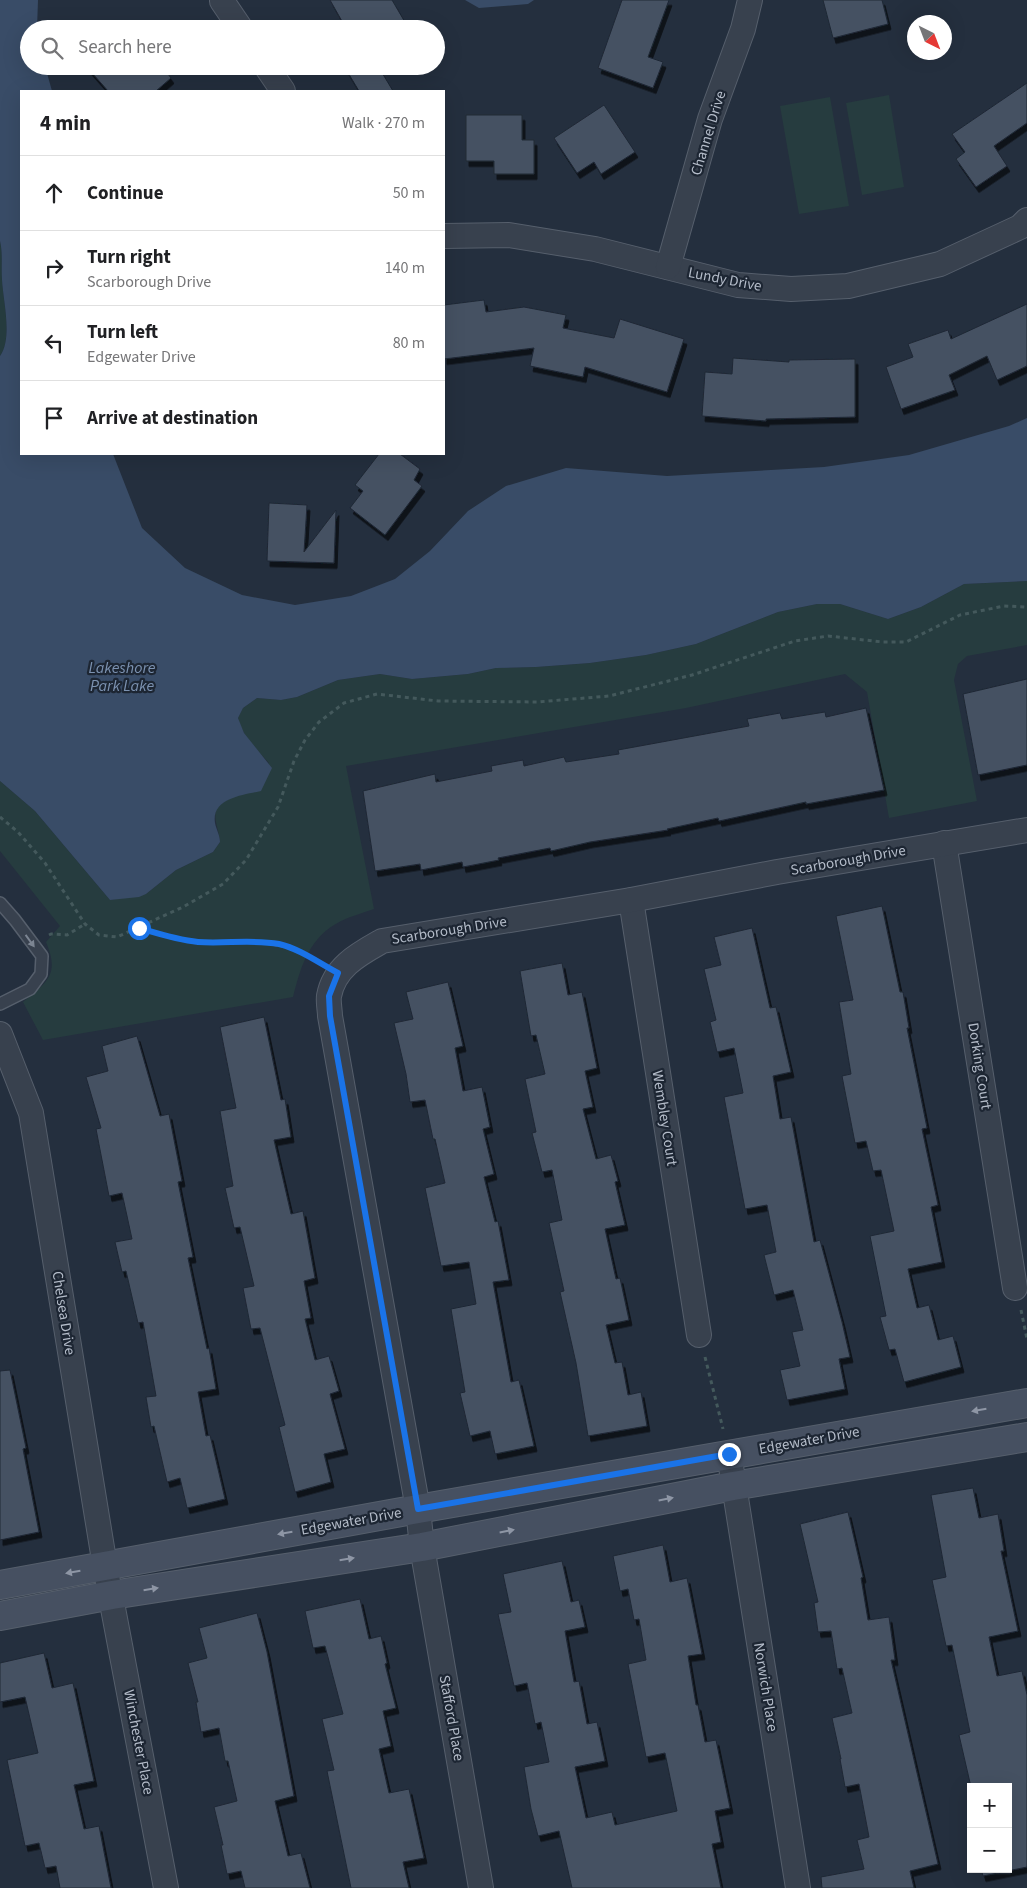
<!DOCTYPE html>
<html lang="en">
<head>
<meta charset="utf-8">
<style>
	:root { --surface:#fff; --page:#f2f2f2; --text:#202124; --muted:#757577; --line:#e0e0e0 }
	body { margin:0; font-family:"Source Sans 3",sans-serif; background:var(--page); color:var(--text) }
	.controls { position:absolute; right:15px; bottom:15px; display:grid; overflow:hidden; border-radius:0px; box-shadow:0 5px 20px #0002 }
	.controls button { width:45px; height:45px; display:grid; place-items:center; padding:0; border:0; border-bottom:1px solid var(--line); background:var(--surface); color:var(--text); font:25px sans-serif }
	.compass { position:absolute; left:907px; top:15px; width:45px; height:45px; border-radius:50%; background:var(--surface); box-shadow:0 5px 20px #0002; rotate:138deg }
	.stop { position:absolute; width:15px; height:15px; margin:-11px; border:4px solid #1a73e8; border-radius:50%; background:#fff }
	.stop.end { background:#1a73e8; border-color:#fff; box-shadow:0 1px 5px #0008 }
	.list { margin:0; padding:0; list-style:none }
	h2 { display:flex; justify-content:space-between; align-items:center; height:65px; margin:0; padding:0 20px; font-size:21px }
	h2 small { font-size:16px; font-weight:400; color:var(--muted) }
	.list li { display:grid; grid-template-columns:32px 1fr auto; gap:15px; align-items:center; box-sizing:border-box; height:75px; padding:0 20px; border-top:1px solid var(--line) }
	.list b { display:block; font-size:19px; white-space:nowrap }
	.list p { margin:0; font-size:16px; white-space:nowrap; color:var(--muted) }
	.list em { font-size:16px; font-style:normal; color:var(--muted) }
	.icon { flex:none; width:28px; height:28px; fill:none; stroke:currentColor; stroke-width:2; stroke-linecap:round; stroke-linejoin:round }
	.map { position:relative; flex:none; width:1027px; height:1888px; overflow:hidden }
	.search { position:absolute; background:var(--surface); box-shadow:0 5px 20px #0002; left:20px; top:20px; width:425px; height:55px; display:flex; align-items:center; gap:12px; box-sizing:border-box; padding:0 18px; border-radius:28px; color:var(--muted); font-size:19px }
	.panel { position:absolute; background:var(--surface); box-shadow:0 5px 20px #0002; left:20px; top:90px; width:425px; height:365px; border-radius:0px }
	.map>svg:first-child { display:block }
	.green { fill:#263c3f }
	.water { fill:#394c67 }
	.building { fill:#455162; stroke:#1f2835; filter:url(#shadow) }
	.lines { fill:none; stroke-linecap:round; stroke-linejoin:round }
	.lane-casing { stroke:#565f6c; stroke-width:14 }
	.street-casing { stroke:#565f6c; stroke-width:26 }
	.secondary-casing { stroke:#565f6c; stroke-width:30 }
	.path { stroke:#44595c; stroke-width:3; stroke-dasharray:4 4; stroke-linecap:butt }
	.lane { stroke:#38414e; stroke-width:11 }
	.street { stroke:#38414e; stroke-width:24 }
	.secondary { stroke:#465061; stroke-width:28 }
	.oneway { fill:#7c8592 }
	.oneway2 { fill:#8e96a5 }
	.route { stroke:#1a73e8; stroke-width:6 }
	.labels { text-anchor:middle; stroke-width:4.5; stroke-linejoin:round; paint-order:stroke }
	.street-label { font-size:15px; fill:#b4bcc9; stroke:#1d2633 }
	.water-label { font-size:16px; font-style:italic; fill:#7c92b1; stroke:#1d2633 }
</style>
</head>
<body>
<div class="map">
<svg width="1027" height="1888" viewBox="0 0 1027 1888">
	<defs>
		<filter id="shadow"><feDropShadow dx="3" dy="5.5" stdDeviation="0" flood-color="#0009"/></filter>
	</defs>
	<rect width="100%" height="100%" fill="#242f3e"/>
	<g class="green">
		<path d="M889,95l15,92 -42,8 -16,-92z"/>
		<path d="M830,97l19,109 -50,8 -19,-108z"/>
		<path d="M0,241c3,13 1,25 2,39 1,20 11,58 -2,76z"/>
		<path d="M1027,581v64l-60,11 -9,8 -4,16 23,121 -88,17 -22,-126 -22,-18 -159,34 -340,58 28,143c-11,4 -23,7 -33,12 -32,16 -40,45 -48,76l-250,43 -20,-38c24,-20 37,-27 23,-60l14,-16 -60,-75v-70l35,30 75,89 36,-6 30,-24 37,-18 7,-10c-2,-21 -15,-35 14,-45l35,-34c-12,-13 -27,-27 -31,-45l5,-10 14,-10 24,2 16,-3 41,-17 42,-6 32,5 56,-5 28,-6 40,-1 54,-4 56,-8 50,-11 82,-32 39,-8h23l48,15 33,-12 43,-23z"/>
	</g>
	<g class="water">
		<path d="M0,0h38l-1,29h-8v37h16l7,25h-31v363h92l29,74 43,40 57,27 53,10 56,-9 44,-17 35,-28 38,-40 38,-25 60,-18 101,8 157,-9 85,-12 100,-29 18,-8v163l-63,3 -43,23 -33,12 -48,-15h-23l-39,8 -82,32 -50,11 -56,8 -54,4 -40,1 -28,6 -56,5 -32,-5 -42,6 -41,17 -16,3 -24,-2 -14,10 -5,10 6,15 28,35 -11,23c-17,4 -50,7 -46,32 1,6 5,12 5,19l-7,10 -37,18 -30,24 -7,3 -29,3 -75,-89 -35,-30v-425c13,-18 3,-56 2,-76 -1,-14 1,-26 -2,-39z"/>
		<path d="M465,0h69l-6,4 -49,4z"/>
	</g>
	<g class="building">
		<path d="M330,0h62l17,29h-76l10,-6z"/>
		<path d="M622,0h47l-21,57 15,5 -10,26 -55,-20z"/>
		<path d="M823,0h59l6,24 -55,14z"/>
		<path d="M86,66h76l9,12 -15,13h-48z"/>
		<path d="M344,66h34l15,25h-34z"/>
		<path d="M1027,83v40l-33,23 13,20 -31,21 -20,-28 9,-7 -13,-18z"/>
		<path d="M604,105l31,47 -34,22 -7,-12 -17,11 -23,-35z"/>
		<path d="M466,115h56v25h12v34h-40v-13h-28z"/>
		<path d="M484,300l2,12 38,-5 42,8 -3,13 51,10 6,-19 64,20 -17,53 -82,-25 -2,10 -53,-11 4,-18 -90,11v-54z"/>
		<path d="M1027,304v62l-30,14 -10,-24 -38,19 6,15 -54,19 -15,-42 27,-10 -5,-13 40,-14 3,9z"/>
		<path d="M733,358l56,4v-2l66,-1v58l-89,2v2l-64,-5 3,-44 27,2z"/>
		<path d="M379,454h21l20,15 -6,11 8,6 -37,49 -35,-27 13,-17 -8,-6z"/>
		<path d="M269,503l38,2 -3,47 32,-42 -2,53 -67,-2z"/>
		<path d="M1027,679v86l-49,10 -15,-81z"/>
		<path d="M866,708l18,82 -78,14v-2l-87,19 -1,-3 -51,11 1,1 -78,12 -39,9 -1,-3 -52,10 1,2 -36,7 -1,-5 -41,8 -1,-6 -45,7 -12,-80 72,-17 1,8 56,-11 -1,-5 32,-6 1,6 40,-9 2,5 53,-8 -1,-4 131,-24 -2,-7 33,-6 2,6 43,-7 1,5z"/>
		<path d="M882,906l18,86h3l6,36h-2l20,100 -5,1 16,76 -7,2 11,55 -34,7 9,39 12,-3 9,35 15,-4 8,31 -57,15 -9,-33 -6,1 -9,-33 6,-1 -16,-80 24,-5 -13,-61 -8,1 -7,-30 -11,2 -13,-67 9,-2 -12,-72 14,-2 -17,-84z"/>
		<path d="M752,928l18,80 6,-1 15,65 -18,4 7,43 11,-2 23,125 6,-2 22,82 8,35 -11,2 6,30 -58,11 -7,-30 20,-4 -8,-34 11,-2 -10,-40 -19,5 -10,-40 12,-3 -9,-47 -22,4 -21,-112 19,-4 -9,-45 -17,4 -7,-30 6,-2 -12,-51 17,-4 -7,-28z"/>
		<path d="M562,963l6,32 14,-3 15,76 -12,3 8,36 -10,2 13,50 15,-4 7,26 -3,1 10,43 -20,4 11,50 4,-1 9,42 -23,5 9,38 7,-1 6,33 13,-3 6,34 -59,10 -12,-73 -16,-71 4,-1 -15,-68 13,-3 -10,-50 -10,2 -10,-39 4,-1 -11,-53 20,-5 -9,-39 -5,1 -11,-65z"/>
		<path d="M448,982l15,64 -8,2 8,43 19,-4 8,40 -7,2 11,45 -10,3 11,45 3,-1 11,59 -16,2 18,100 8,-2 15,66 -39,8 -5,-23 -20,5 -10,-43 5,-1 -14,-83 25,-5 -7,-42 -28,4 -16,-78 20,-5 -10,-44h-2l-8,-39 -15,2 -4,-28 -12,-51 19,-4 -7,-27z"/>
		<path d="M264,1017l17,83 4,-1 6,38 -17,3 17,74 12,-3 12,67 -11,3 7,37 -6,1 10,41 14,-4 10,35 -9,3 15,55 -21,5 7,28 -36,10 -16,-65 6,-2 -25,-97 -9,1 -8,-41 11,-2 -14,-59 -6,1 -9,-40 8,-2 -13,-75 16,-3 -16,-81z"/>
		<path d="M137,1036l23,80 9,-2 13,67 -4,1 15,75 -5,1 19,91 2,-1 7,41 -18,3 8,44 4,-1 15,64 -38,9 -7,-30 -13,4 -13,-56 -3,1 -5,-30 10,-1 -13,-74 -5,1 -12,-52 -4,1 -7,-30 17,-3 -10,-46 -13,3 -13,-67 5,-1 -15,-51 22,-6 -6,-25z"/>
		<path d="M10,1370l16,78 -3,1 16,83 -39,8v-169z"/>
		<path d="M973,1488l6,30 19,-4 6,37h-3l17,80 -29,6 8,39 25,-5 5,24v172l-44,9 -2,-7h27v-82h-37l-12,-52 11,-3 -18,-87 -6,1 -14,-66 14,-3 -15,-82z"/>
		<path d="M848,1512l15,65 -2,1 7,42 21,-3 6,43h-4l47,204 -28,7 4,17h-92l-1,-11 43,-8 -7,-29 12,-3 -10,-53 -14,3 -5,-28h1l-9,-41 20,-5 -10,-45 -5,1 -6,-38 -13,1 -4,-29 4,-1 -18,-78z"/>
		<path d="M663,1545l7,37 17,-4 15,76 -14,2 8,49h2l7,37 11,-2 14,68 -15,3 6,31 -9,2 9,44h-149l-13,-57 -21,5 -7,-27 -7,-42 25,-5 -8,-40 -6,2 -8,-41 -13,3 -16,-72 13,-2 -8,-38 59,-13 9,41 8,-2 6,27 -20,4 9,51 5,-1 8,43 10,-2 8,39 -30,6 11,51 26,-6 3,13 62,-14 -12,-58 -19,4 -18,-93 18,-4 -7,-41 -5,1 -6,-31 -8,2 -7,-35z"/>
		<path d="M360,1599l9,40 12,-3 6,27 -2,1 11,44 -13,3 8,35 -12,3 10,44 20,-4 15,69 -21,4 6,26h-58l-24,-117 7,-1 -12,-51 21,-5 -18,-68 -12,2 -8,-37z"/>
		<path d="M257,1613l10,39 27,144 -19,5 13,55 13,-3 9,35h-65l-4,-17 -14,3 -6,-29h2l-9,-38 23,-6 -9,-40h-3l-6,-33 -18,4 -5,-30h2l-10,-39 19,-5 -8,-30z"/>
		<path d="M44,1653l8,35 21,-5 21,98 -20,4 10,44 15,-3 12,62h-51l-4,-22 -11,2 -6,-25 -14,3 -18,-86 31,-7 -13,-56 -25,5v-39z"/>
	</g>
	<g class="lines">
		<g class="lane-casing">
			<path id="lane" d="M0,903l15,17 27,36 -1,18 -11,15 -30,15"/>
		</g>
		<g class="street-casing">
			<g id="street">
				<path d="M222,1l19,28"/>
				<path d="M266,66l17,25"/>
				<path d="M444,236l65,-1 86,14 143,36 53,4 57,-3 92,-22 80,-37 7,-7"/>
				<path d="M668,267l42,-148 33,-90 7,-29"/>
				<path d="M944,843l71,445"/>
				<path d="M631,900l68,435"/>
				<path d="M0,1034l31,79 74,453 61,322"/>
				<path d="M729,1454l69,434"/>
				<path d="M481,1888l-59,-341 -4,-38 -88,-493c0,-6 -2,-14 -1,-20 5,-29 30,-42 53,-55l249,-41 146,-28 250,-42"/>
			</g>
		</g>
		<g class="secondary-casing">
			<g id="secondary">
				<path d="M0,1585l418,-76 609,-106"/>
				<path d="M0,1616l112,-21 310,-48 311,-61 294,-49"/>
			</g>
		</g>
		<g class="path">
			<path d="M0,817l18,15 27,31 40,61 14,11 18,2 66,-30 40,-23 23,-24 32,-53 16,-46 11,-21 14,-18 25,-19 33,-9 61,7 99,1 72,-6 83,-21 103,-34 33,-5 55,6h23l54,-27 44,-9 23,1"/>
			<path d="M139,928c20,7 39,13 61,14 49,3 70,-7 117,19"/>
			<path d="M49,935l2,-1 16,1 18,-11"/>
			<path d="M1021,1310l6,29"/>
			<path d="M705,1357l18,72"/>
		</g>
		<use href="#lane" class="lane"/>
		<use href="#street" class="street"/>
		<use href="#secondary" class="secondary"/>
	</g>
	<defs><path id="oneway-solid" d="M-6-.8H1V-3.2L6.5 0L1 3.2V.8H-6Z" transform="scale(1.25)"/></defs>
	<use class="oneway" href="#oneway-solid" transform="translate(30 941) rotate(54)"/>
	<g class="oneway2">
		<use href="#oneway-solid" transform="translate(979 1410) rotate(170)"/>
		<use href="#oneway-solid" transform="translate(666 1499) rotate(-11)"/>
		<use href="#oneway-solid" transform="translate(507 1531) rotate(-11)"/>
		<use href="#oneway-solid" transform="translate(285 1533) rotate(170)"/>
		<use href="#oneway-solid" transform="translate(347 1559) rotate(-9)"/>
		<use href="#oneway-solid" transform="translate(73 1572) rotate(170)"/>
		<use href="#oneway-solid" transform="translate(151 1589) rotate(-9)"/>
	</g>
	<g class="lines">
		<path class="route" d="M139,928c20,6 38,12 59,14 27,2 54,-3 81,2 21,5 40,19 59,29l-9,23 1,20 88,493 311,-55"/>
	</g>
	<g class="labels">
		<g class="street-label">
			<text transform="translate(708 133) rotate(-73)" y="5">Channel Drive</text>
			<text transform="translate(725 279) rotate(11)" y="5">Lundy Drive</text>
			<text transform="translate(848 860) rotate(-10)" y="5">Scarborough Drive</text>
			<text transform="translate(449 930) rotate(-9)" y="5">Scarborough Drive</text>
			<text transform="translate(980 1066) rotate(81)" y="5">Dorking Court</text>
			<text transform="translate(665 1118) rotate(81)" y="5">Wembley Court</text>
			<text transform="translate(64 1313) rotate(81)" y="5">Chelsea Drive</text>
			<text transform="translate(809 1440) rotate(-10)" y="5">Edgewater Drive</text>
			<text transform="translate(351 1521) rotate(-10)" y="5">Edgewater Drive</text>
			<text transform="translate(766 1687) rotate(81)" y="5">Norwich Place</text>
			<text transform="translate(452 1718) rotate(80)" y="5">Stafford Place</text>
			<text transform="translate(139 1742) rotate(79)" y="5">Winchester Place</text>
		</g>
		<g class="water-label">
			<text x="122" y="673">Lakeshore<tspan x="122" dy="18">Park Lake</tspan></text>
		</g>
	</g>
</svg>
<div class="controls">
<button>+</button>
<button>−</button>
</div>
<svg class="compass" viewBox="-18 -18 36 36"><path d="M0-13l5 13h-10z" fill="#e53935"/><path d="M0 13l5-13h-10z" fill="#757577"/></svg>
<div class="stop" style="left:139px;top:928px"></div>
<div class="stop end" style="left:729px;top:1454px"></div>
<div class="search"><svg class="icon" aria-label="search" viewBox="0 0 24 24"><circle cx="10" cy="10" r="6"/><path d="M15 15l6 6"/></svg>Search here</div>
<section class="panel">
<h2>4 min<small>Walk · 270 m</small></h2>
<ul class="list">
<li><svg class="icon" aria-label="ahead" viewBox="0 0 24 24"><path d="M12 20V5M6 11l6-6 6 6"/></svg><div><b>Continue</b></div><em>50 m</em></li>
<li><svg class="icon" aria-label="right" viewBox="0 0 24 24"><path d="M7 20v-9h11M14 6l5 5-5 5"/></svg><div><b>Turn right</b><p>Scarborough Drive</p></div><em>140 m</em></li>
<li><svg class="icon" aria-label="left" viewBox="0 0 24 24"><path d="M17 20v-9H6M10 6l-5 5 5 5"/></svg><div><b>Turn left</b><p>Edgewater Drive</p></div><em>80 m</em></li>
<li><svg class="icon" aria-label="arrive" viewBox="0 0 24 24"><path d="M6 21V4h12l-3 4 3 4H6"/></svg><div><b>Arrive at destination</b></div></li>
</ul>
</section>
</div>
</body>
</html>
